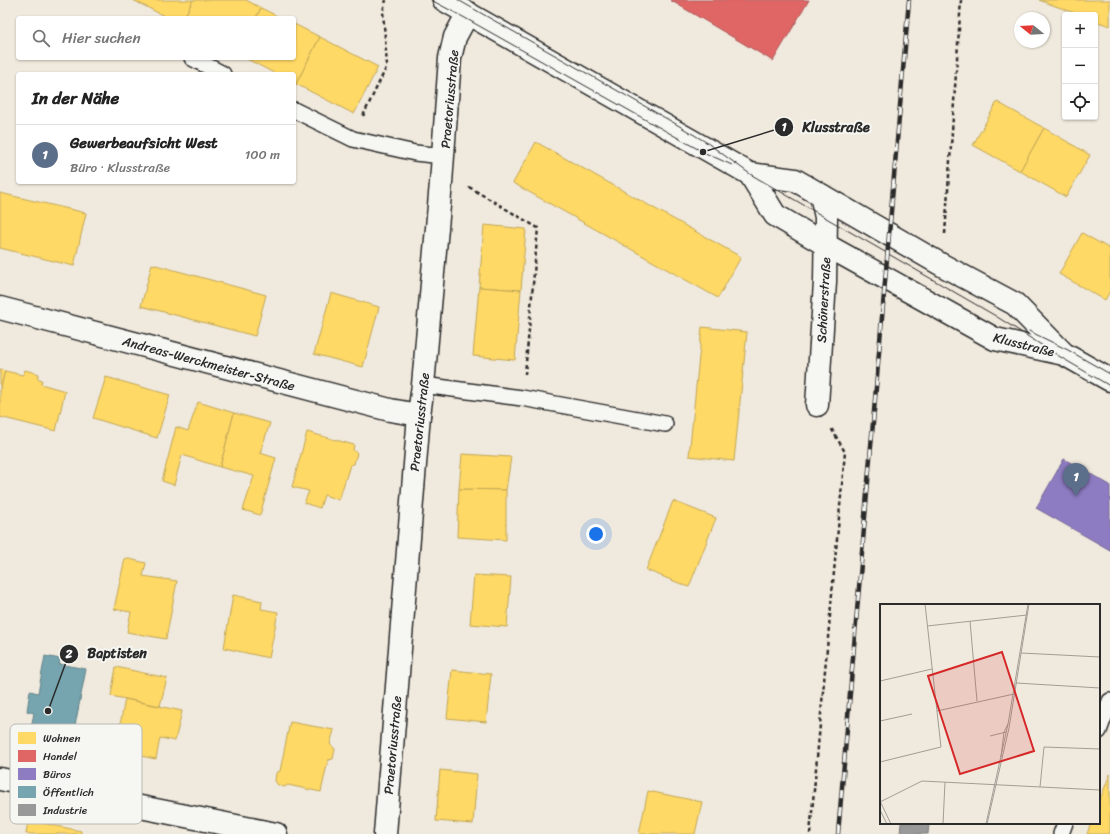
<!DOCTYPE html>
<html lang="de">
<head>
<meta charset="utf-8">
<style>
	:root { --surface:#fff; --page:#f6f6f6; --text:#222; --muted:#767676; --line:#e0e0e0; --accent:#2b2b2b }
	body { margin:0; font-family:Sriracha,sans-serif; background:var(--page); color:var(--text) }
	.controls { position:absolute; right:12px; top:12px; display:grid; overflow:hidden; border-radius:4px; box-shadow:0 1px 3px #0004 }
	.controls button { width:36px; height:36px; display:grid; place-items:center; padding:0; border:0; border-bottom:1px solid var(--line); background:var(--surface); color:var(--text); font:20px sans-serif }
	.compass { position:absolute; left:1014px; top:12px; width:36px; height:36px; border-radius:50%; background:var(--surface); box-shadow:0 1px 3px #0004; rotate:288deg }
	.you { position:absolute; left:596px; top:534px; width:14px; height:14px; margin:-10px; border:3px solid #fff; border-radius:50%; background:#1a73e8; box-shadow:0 0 0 6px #1a73e833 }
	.badge { display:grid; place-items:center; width:26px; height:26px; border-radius:50%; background:var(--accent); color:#fff; font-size:13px; font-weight:700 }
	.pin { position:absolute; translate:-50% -33px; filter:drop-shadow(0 1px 2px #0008) }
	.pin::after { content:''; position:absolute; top:21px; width:14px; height:12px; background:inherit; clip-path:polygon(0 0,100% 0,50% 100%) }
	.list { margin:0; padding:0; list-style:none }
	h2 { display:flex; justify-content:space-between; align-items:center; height:52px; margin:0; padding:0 16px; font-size:17px }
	h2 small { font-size:13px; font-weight:400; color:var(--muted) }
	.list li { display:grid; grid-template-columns:26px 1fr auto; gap:12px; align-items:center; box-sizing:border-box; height:60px; padding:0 16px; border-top:1px solid var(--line) }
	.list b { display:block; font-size:15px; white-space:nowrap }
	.list p { margin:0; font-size:13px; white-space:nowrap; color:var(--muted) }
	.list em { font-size:13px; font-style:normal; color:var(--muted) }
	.icon { flex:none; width:22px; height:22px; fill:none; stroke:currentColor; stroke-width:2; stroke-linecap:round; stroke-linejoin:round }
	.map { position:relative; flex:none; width:1110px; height:834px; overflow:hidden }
	.search { position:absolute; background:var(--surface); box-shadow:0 1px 3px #0004; left:16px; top:16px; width:280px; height:44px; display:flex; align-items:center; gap:10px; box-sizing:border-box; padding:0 14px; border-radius:4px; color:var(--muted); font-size:15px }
	.panel { position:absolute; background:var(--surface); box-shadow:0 1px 3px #0004; left:16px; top:72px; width:280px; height:112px; border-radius:4px }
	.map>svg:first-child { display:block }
	.homes { fill:#ffd966; stroke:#bfa554 }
	.shops { fill:#e06666; stroke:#aa5454 }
	.offices { fill:#8e7cc3; stroke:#706495 }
	.public { fill:#76a5af; stroke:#608087 }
	.industry { fill:#999; stroke:#787878 }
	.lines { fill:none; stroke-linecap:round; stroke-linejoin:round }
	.service-casing { stroke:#2b2b2b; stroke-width:18 }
	.minor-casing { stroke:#2b2b2b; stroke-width:25 }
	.tertiary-casing { stroke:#2b2b2b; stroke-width:25 }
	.path { stroke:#2b2b2b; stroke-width:2.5; stroke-dasharray:4 3; stroke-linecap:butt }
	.service { stroke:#f6f6f2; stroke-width:15 }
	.minor { stroke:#f6f6f2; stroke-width:22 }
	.tertiary { stroke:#f6f6f2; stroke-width:22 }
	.tram { stroke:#2b2b2b; stroke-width:1 }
	.rail-casing { stroke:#2b2b2b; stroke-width:4.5 }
	.rail { stroke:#f6f6f2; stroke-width:3; stroke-dasharray:9; stroke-linecap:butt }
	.labels { text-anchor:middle; stroke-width:4; stroke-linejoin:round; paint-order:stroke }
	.street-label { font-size:13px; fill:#2b2b2b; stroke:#f6f6f2 }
	.inset-road { fill:none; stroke:#a19d96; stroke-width:1 }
	.view { fill:#d62828; fill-opacity:0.15; stroke:#d62828; stroke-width:2 }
	.inset-edge { fill:none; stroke:#2b2b2b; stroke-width:2 }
	.key { fill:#f6f6f2; stroke:#b9b9b6; stroke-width:1 }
	.key-label { font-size:11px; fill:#2b2b2b }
	.leader { fill:none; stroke:#2b2b2b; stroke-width:1.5 }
	.callout-dot { fill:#2b2b2b; stroke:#f6f6f2; stroke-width:1.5 }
	.mark-label { font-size:12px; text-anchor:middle; font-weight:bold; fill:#fff }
	.callout-label { font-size:14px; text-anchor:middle; font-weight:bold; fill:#2b2b2b; stroke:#f6f6f2; stroke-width:4; stroke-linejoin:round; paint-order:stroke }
</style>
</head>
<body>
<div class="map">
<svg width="1110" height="834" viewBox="0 0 1110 834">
	<rect width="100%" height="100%" fill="#f0e9dd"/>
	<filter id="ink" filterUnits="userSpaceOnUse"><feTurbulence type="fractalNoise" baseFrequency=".025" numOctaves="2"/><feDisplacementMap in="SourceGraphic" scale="8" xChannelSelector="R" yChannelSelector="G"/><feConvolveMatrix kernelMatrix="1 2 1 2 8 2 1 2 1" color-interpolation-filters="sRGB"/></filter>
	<g filter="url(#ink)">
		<g class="homes">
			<path d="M133,0h60l-9,18h-16z"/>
			<path d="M193,0h53l15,8 -5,10h-72z"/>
			<path d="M1039,0h71v26l-15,-5v-6h-15z"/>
			<path d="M261,8l20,10h-25z"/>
			<path d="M294,24l26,13 -24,47 -2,-1v-9h-18l-31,-16h49z"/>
			<path d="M320,37l58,30 -24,47 -58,-30z"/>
			<path d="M997,102l47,26 -24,43 -47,-26z"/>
			<path d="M1044,128l46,27 -24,42 -46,-26z"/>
			<path d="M536,142l205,115 -23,41 -205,-115z"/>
			<path d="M0,193l86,20 -12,53 -74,-18z"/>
			<path d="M484,225l42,4 -5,61 -42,-3z"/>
			<path d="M1082,233l28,16v42l-5,9 -46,-26z"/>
			<path d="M152,264l114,31 -11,41 -114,-30z"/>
			<path d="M479,287l42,3 -6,70 -42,-4z"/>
			<path d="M331,293l48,14 -16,60 -49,-13z"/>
			<path d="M702,327l45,5 -13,129 -45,-5z"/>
			<path d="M0,370l5,1 -5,20z"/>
			<path d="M25,370l14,4 -2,4 5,2 -1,4 24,7 -9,40 -56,-14v-26l5,-20 18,4z"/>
			<path d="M106,377l64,18 -13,43 -64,-20z"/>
			<path d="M198,402l36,11 -14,54 -38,-12 -8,30 -12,-4 14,-54 12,4z"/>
			<path d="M234,413l36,10 -10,30 16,5 -16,57 -17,-5 11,-34 -34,-9z"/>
			<path d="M307,432l47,13 -1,5 4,3 -3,11 -4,1 -11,35 -15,-5 -4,13 -16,-5 5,-12 -17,-4z"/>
			<path d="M462,454l49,3 -5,33 -47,-1z"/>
			<path d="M459,489l47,1v50l-49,-3z"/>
			<path d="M673,501l43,17 -27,69 -43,-17z"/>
			<path d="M125,558l21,5 -3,13 34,5 -11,58 -39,-7 4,-20 -17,-3z"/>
			<path d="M474,575l37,2 -4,50 -37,-3z"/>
			<path d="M233,595l29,6 -1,8 17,3 -9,46 -45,-10z"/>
			<path d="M116,667l51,11 -7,28 -49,-10z"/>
			<path d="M452,670l39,4 -5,48 -39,-4z"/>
			<path d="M125,699l57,12 -7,30 -15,-3 -4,21 -41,-8z"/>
			<path d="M290,722l44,8 -4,14 5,5 -2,10 -5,1 -7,32 -33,-7 -4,2 -6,-2 -3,-4 1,-8 4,-2z"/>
			<path d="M440,770l37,4 -4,50 -37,-3z"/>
			<path d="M1110,774v60h-23l4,-11h8v-21z"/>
			<path d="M648,791l54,11 -7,32h-56z"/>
			<path d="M28,820l53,11v3h-55z"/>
		</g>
		<path class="shops" d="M670,0h139l-36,61z"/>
		<path class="offices" d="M1064,459l46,26v65l-74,-42z"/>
		<path class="public" d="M45,656l15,3 -1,5 27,5 -14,72 -42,-8 4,-20 -7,-2 3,-20 8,2z"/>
		<path class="industry" d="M901,823h28l-1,11h-28z"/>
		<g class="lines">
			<g class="service-casing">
				<g id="service">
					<path d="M192,58l31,16"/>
					<path d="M294,110l59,29 62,14 28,3"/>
					<path d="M423,385l99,13 143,26"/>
					<path d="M1099,731l11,-30"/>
					<path d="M1061,834l4,-11"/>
				</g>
			</g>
			<g class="minor-casing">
				<g id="minor">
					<path d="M0,308l390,102 29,5"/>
					<path d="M817,405l8,-123 1,-65 -5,-22"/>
					<path d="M0,779l276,55"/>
					<path d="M385,834l34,-419 4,-30 18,-202 9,-125 5,-21 13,-24"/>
				</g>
			</g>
			<g class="tertiary-casing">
				<g id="tertiary">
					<path d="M444,0l306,174 45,6 147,85 73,39 49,50 46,26"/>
					<path d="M750,174l25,41 51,30 169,94 69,15"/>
				</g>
			</g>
			<g class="path">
				<path d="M363,116l24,-50 -4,-55 3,-11"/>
				<path d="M469,187l69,41 -13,146"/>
				<path d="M945,234l16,-234"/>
				<path d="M810,834l35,-382 -14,-24"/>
			</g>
			<use href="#service" class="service"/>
			<use href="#minor" class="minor"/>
			<use href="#tertiary" class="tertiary"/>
			<g class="tram">
				<path d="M431,0l34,18 238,134 29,13"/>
				<path d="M458,0l218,124 30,18 44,32 244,141 68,43 48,28"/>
				<path d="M1029,331l39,19 42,24"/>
			</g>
			<g class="rail-casing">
				<path id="rail" d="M838,834l71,-834"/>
			</g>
			<use href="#rail" class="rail"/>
		</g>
	</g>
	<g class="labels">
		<g class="street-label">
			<text transform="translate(449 99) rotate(-85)" y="5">Praetoriusstraße</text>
			<text transform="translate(823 300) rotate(-87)" y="5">Schönerstraße</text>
			<text transform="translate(1024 344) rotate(14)" y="5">Klusstraße</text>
			<text transform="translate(209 363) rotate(15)" y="5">Andreas-Werckmeister-Straße</text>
			<text transform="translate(419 422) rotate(-84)" y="5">Praetoriusstraße</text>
			<text transform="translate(392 745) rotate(-85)" y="5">Praetoriusstraße</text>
		</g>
	</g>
	<g transform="translate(880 604)">
		<rect width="220" height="220" fill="#f0e9dd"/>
		<path class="inset-road" d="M90,17l7,80M47,22l100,-11M141,49l79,4M0,77l52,-12M136,79l84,5M57,107l77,-17M0,117l32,-7M110,132l16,-4M121,153l3,-25 4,-8M0,158l61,-15 -16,-143M160,183l4,-40 56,2M0,197l11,23M0,198l42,-21 178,9M0,206l7,14M63,220l2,-42M106,220l22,-100 20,-120M107,220l22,-96 20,-124"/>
		<path class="view" d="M122,48l32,99 -74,23 -32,-98z"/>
		<rect width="220" height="220" class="inset-edge"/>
	</g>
	<rect x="10" y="724" width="132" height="100" rx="6" class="key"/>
	<rect x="18" y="732" width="18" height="12" fill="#ffd966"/>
	<rect x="18" y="750" width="18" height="12" fill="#e06666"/>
	<rect x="18" y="768" width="18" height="12" fill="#8e7cc3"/>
	<rect x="18" y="786" width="18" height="12" fill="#76a5af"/>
	<rect x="18" y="804" width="18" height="12" fill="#999"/>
	<g class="key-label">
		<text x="43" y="742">Wohnen</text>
		<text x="43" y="760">Handel</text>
		<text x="43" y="778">Büros</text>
		<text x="43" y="796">Öffentlich</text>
		<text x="43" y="814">Industrie</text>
	</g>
	<path class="leader" d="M703 152L784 127M48 711L69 654"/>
	<g class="callout-dot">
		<circle cx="703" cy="152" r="4"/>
		<circle cx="48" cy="711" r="4"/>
		<circle cx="784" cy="127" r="10"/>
		<circle cx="69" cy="654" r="10"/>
	</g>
	<g class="mark-label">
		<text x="784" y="131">1</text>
		<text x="69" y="658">2</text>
	</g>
	<g class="callout-label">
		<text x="836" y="132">Klusstraße</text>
		<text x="117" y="658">Baptisten</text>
	</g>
</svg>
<div class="controls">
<button>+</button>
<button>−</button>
<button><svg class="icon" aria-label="locate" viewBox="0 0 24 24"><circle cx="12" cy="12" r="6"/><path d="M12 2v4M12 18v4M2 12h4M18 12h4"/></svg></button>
</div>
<svg class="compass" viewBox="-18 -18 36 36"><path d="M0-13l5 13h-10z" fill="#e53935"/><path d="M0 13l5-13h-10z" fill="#767676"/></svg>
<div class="you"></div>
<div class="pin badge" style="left:1076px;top:496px;background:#5c6f8a">1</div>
<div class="search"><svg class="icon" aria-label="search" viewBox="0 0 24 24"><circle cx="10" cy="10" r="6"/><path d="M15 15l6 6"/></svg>Hier suchen</div>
<section class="panel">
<h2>In der Nähe<small></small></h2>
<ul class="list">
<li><span class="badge" style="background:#5c6f8a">1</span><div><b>Gewerbeaufsicht West</b><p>Büro · Klusstraße</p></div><em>100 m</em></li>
</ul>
</section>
</div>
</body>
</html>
